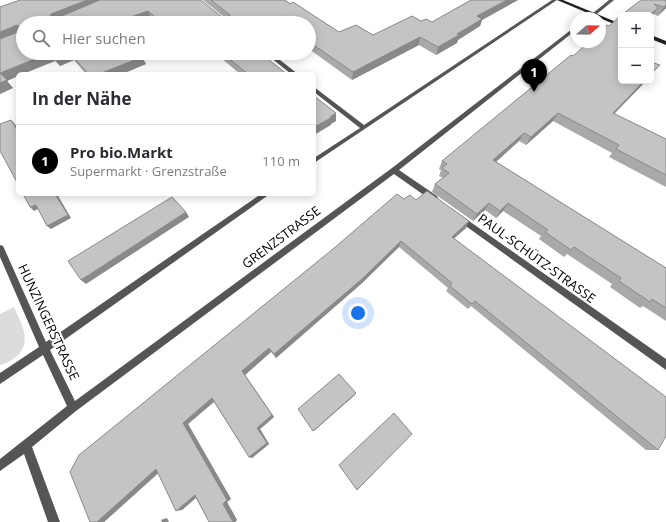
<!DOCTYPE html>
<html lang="de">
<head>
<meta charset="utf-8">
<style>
	:root { --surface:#fff; --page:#f2f2f3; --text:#2b2b33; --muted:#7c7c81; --line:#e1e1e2; --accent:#000 }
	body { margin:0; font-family:"Open Sans",sans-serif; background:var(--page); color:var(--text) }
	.controls { position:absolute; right:12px; top:12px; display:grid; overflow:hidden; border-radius:6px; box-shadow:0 2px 10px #0003 }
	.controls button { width:36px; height:36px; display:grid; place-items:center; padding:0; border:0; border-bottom:1px solid var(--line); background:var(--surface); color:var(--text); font:20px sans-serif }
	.compass { position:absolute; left:570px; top:12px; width:36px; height:36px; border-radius:50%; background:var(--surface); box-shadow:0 2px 10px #0003; rotate:70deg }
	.you { position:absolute; left:358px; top:313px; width:14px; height:14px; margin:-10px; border:3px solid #fff; border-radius:50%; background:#1a73e8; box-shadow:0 0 0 6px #1a73e833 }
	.badge { display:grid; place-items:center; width:26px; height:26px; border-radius:50%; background:var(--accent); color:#fff; font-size:13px; font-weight:700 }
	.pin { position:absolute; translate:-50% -33px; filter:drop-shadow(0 1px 2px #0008) }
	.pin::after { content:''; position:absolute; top:21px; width:14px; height:12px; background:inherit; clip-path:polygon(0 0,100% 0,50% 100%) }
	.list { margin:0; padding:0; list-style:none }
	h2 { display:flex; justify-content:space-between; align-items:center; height:52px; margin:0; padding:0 16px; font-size:17px }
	h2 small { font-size:13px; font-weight:400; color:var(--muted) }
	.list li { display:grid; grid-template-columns:26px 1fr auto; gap:12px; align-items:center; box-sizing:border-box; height:72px; padding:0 16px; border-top:1px solid var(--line) }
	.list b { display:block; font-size:15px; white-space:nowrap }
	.list p { margin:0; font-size:13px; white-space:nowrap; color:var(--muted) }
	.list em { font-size:13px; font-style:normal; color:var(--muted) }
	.icon { flex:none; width:22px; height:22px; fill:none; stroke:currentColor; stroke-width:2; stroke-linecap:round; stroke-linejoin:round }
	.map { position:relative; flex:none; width:666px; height:522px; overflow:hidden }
	.search { position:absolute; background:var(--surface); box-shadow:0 2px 10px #0003; left:16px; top:16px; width:300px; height:44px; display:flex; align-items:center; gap:10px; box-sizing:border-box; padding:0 14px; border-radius:22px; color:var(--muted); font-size:15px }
	.panel { position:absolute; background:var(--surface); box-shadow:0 2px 10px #0003; left:16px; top:72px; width:300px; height:124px; border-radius:6px }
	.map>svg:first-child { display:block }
	.green { fill:#dcdcdc }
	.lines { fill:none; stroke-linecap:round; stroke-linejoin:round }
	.street { fill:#555; fill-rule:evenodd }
	.secondary { fill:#222; fill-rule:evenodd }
	.wall { fill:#a9a9a9 }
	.shaded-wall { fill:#898989 }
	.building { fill:#c4c4c4; stroke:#898989 }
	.labels { text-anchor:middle; stroke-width:4; stroke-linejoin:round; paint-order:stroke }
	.street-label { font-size:13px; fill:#000; stroke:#fff }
</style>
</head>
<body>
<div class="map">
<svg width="666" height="522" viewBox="0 0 666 522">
	<rect width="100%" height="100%" fill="#fff"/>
	<path class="green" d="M14,307c6,15 18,32 5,47 -6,6 -11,9 -19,11v-51z"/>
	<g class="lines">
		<g class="street">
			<path d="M552,0h5l-243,163v-5l46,-30 -46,-36v-5l50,38z"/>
			<path d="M609,0h5l-22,18h-5z"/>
			<path d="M576,26v4l-177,140 38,26 1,2 -1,2h-6l-37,-26 -318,237 -44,36 28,75h-12l-24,-68 -24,17v-12l67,-53 -24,-51 -43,29v-11l39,-26 -39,-90v-12l3,1 1,2 42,94 215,-148h9l-220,156 25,51 317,-233z"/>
			<path d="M265,53h6l27,21h-7z"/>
			<path d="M459,214l207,145v11l-210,-151 -1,-2 1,-2z"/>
		</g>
		<g class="secondary">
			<path d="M557,0h6l58,24v3z"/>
			<path d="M651,35l15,6v4l-15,-6z"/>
		</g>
	</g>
	<g class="wall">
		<path d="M20,0l204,17 -21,-17h82l54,32 34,3 48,-14 11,1 39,-22h47l-36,20 -2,6 -22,14 -1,3 -21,12 -17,-10 -67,35 -43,-31v-26h-152l-6,-5 -128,5 116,30 7,11 -24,10h-36l-12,-14 -14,6 -5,-5 -37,13v2l-11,5 6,7 -13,6z"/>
		<path d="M666,0v8l-8,8 -5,-2 -2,1h-28l1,-2z"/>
		<path d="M215,53h45l27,21h-47z"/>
		<path d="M621,81h25l-32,33 52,25v48l-57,-30 3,-4 -59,-32 -27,24 -7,-4 -23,21 170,106v53l-23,-15 -3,2 -30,-21 2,-3 -45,-30 -3,3 -25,-18 2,-3 -38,-25 -7,7 -11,-8 -12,11 -41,-29 3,-8 8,-6 -4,-2 2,-6 -2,-1 3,-8z"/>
		<path d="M404,199l12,1 50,28 -12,10 204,212h-12l-175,-144 -3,3 -22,-18 2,-3 -49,-41 -38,37 -85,74 -5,-6 -26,23 29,42 -14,12 9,15 -17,14 -3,-1 -35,-55 -26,22 43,75 -4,3 10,18 -2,2h-26l-13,-24 -14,12 -24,-37 -54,49h-14z"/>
	</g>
	<g class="shaded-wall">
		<path d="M87,0h24l-56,22 -5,-5 1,-3z"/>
		<path d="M507,0h11l-36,20 -2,6 -22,14 -1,3 -21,12 2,-8 19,-13 20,-18z"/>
		<path d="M666,5v3l-8,8 6,-9z"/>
		<path d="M658,8l-7,9v-2h-1z"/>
		<path d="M148,11l3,7 -13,5h-25z"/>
		<path d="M275,18l1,5h-26z"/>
		<path d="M169,19l1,4h-8l-1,-1z"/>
		<path d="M17,25l5,8 -22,9v-10z"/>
		<path d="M420,37l-1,8 -67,35 1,-8z"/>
		<path d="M50,53l5,8 -32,13h-5v2l-11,5 6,7 -13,6v-21z"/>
		<path d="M68,53h2l4,7 -14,6 -5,-8z"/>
		<path d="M142,57l4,7 -24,10h-23z"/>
		<path d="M644,81h2l-39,40 6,-8z"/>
		<path d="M336,113v8l-5,3v1l-17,10v-8z"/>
		<path d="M558,113l-5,8 -27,24 5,-8z"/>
		<path d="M11,120l4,4 3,5v2z"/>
		<path d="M524,133l-5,8 -30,27 4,-8z"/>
		<path d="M55,194h2l14,24 -20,11 -4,-3z"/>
		<path d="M489,203l-4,7 -12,11 4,-7z"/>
		<path d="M508,203l-5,8 -7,7 4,-7z"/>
		<path d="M36,205l4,3 -6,3 -4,-4z"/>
		<path d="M186,212l3,5 -103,67 -5,-4z"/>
		<path d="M469,221l-3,7 -17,15 3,-6z"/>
		<path d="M401,241l-2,6 -38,37 -85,74 -2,-4z"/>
		<path d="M269,348l2,4 -26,23 29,42 -14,12 9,15 -17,14 -3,-1 8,-29 -15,-57z"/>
		<path d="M356,393l-1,2 -41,36h-1z"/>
		<path d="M212,398l4,2 -28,24 43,75 -4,3 10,18 -2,2h-2l-10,-18 -40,-81z"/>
		<path d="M156,469h7l-59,53h-7z"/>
		<path d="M200,494l-18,16 -6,1 19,-16z"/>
		<path d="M167,518l2,4h-7l-1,-2z"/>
	</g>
	<g class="building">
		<path d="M20,0h67l-36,14 -1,3h9l41,-17h101l21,17h6l2,-2 -19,-15h74l5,4 3,-2 46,30 17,-7 17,10 39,-19 9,5 5,-2 6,3 39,-22h36l-30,16 5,3 -25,15 2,1 -21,12 -18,-10 -67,35 -44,-30v-19h-27l-7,-5 -25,5h-77l-4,-4 -8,3 -13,-11 -35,12h-90v30h27l-50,20 7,7 -7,3v-44l18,-7 1,-6 -2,-1 -17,7v-25z"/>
		<path d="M641,0h25v5l-2,2 -10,-3 4,4 -8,7h-22l-4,-2z"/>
		<path d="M619,17l2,1v63h23l-31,32 53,26v36l-50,-26 3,-4 -61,-32 -27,24 -7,-4 -31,27 173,108v40l-14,-9 -2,3 -31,-21 2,-3 -47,-31 -3,3 -26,-18 3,-2 -40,-27 -8,8 -11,-8 -12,11 -42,-30 14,-11 -7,-5 5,-4 -5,-3 129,-106 2,1 16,-14h11v-10l7,-7 2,1z"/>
		<path d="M50,53h18l-13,5z"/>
		<path d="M70,53h69l3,4 -43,17h-11z"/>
		<path d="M222,53h38l27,21h-39z"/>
		<path d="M651,62l9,3 -9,9z"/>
		<path d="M314,96l22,17 -6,4 1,1 -17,9z"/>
		<path d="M11,120l7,11v53l-18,-33v-27z"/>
		<path d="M427,191l42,30 -17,16 214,160v39l-8,14 -183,-149 -3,3 -22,-18 2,-3 -51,-42 -39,38 -88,75 -5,-6 -27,23 30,44 -15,13 10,15 -18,14 -37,-59 -29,25 44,77 -4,4 10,18h-24l-14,-27 -19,16 -20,-42 -59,53h-7l-20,-50 9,-17 254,-206 64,-55 7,5 6,-4 6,5z"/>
		<path d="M23,194h32l13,21 -21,11 -11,-21 -6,2z"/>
		<path d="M172,197l14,15 -105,68 -13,-19z"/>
		<path d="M339,374l17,19 -43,38 -15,-22z"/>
		<path d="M394,413l18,21 -55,56 -18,-25z"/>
	</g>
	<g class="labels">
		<g class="street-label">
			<text transform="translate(281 237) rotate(-37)" y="5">GRENZSTRASSE</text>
			<text transform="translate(537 258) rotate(36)" y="5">PAUL-SCHÜTZ-STRASSE</text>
			<text transform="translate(49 322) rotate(65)" y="5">HUNZINGERSTRASSE</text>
		</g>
	</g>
</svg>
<div class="controls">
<button>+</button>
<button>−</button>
</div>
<svg class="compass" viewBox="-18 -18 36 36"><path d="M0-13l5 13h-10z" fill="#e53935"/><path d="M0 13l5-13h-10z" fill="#7c7c81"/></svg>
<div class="you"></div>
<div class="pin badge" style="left:534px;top:92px">1</div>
<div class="search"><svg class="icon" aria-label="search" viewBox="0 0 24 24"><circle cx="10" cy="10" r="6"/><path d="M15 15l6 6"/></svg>Hier suchen</div>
<section class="panel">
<h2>In der Nähe<small></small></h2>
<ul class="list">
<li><span class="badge">1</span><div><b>Pro bio.Markt</b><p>Supermarkt · Grenzstraße</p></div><em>110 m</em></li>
</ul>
</section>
</div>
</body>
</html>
